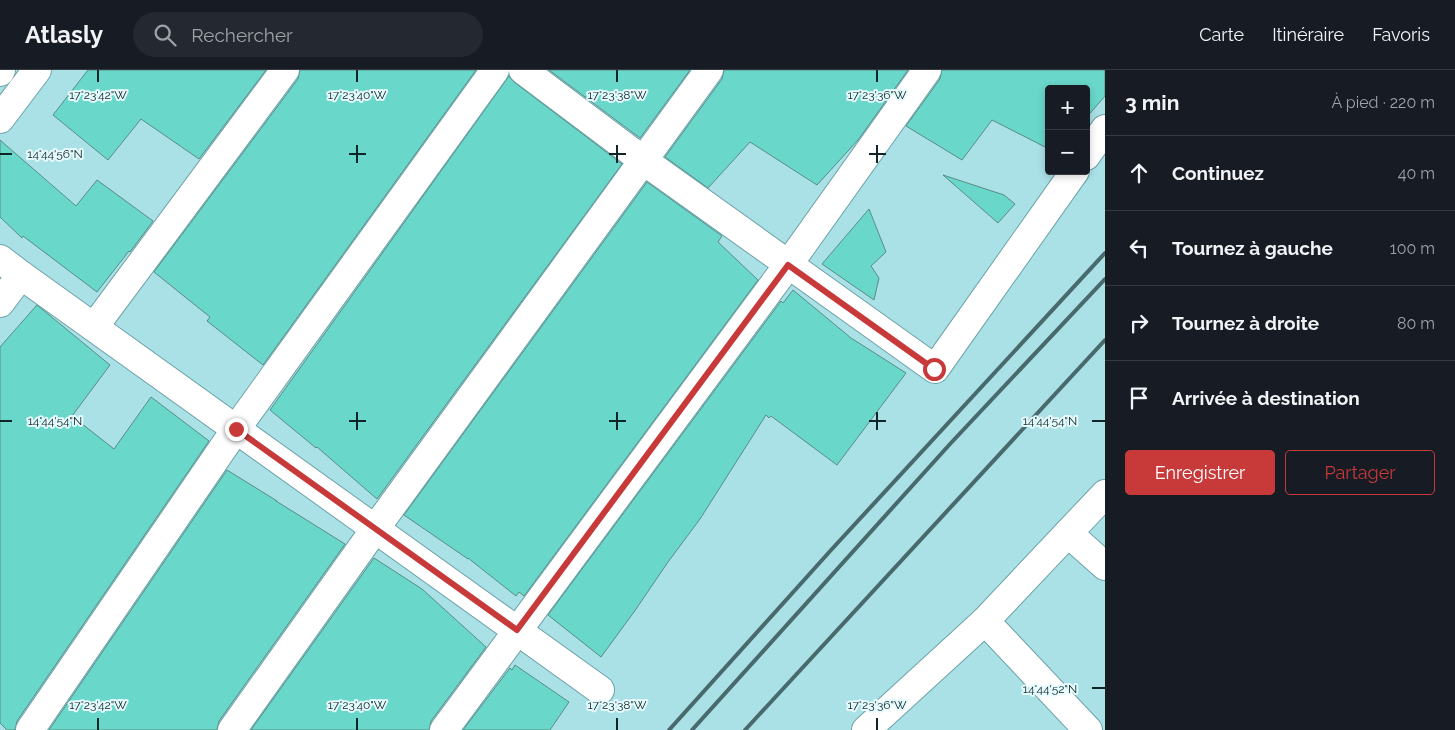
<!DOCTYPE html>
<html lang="fr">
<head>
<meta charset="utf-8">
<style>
	:root { --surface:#171b24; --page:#242831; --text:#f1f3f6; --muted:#9ea1a6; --line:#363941; --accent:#c8393a }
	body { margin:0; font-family:Raleway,sans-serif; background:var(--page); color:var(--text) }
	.controls { position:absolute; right:15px; top:15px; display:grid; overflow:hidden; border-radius:5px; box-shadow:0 2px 8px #0003 }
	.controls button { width:45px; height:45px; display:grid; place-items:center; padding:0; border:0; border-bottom:1px solid var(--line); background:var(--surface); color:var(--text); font:25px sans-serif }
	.stop { position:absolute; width:15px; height:15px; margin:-11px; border:4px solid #c8393a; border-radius:50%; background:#fff }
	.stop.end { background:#c8393a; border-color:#fff; box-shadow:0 1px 5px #0008 }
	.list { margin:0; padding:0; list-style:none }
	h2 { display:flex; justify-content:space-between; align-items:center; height:65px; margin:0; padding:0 20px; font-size:21px }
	h2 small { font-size:16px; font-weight:400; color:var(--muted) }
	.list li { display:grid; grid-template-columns:32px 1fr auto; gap:15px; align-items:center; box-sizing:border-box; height:75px; padding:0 20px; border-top:1px solid var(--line) }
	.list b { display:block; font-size:19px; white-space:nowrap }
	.list em { font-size:16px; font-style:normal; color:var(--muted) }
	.actions { display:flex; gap:10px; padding:15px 20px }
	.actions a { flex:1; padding:11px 0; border:1px solid var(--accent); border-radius:5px; text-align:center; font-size:18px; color:var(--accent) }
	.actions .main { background:var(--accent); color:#fff }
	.icon { flex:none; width:28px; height:28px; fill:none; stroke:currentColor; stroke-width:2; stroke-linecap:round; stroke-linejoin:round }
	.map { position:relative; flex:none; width:1105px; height:660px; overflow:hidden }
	header { display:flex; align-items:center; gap:30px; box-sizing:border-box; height:70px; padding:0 25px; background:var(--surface); border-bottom:1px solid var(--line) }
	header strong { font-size:24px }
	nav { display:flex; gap:28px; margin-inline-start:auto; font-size:18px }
	.search { width:350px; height:45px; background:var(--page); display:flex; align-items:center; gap:12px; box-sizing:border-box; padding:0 18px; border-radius:28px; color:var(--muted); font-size:19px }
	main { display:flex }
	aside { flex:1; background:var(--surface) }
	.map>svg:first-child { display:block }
	.building { fill:#69d8ca; stroke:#588c85 }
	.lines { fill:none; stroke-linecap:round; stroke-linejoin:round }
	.minor-casing { stroke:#6da2a8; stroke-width:30 }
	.tertiary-casing { stroke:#6da2a8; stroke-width:30 }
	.minor { stroke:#fff; stroke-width:28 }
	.tertiary { stroke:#fff; stroke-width:28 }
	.rail { stroke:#486a6d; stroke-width:4 }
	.route { stroke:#c8393a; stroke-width:6 }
	.ticks { fill:none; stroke:#0f2527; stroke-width:2 }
	.ticks-label { font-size:12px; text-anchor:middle; fill:#0f2527; stroke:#e6fbfe; stroke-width:4; stroke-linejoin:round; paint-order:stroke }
</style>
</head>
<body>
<header>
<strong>Atlasly</strong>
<div class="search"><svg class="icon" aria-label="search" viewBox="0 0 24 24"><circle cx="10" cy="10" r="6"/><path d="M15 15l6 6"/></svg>Rechercher</div>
<nav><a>Carte</a><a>Itinéraire</a><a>Favoris</a></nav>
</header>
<main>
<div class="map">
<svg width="1105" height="660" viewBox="0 0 1105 660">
	<rect width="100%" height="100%" fill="#aae1e7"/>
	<g class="building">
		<path d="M88,0h178l-67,89 -58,-40 -33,41 -55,-45z"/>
		<path d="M300,0h176l-213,295 -56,-44 3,-4 -56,-45 144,-193z"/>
		<path d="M549,0h141l-50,68z"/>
		<path d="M724,0h184l-50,70 -41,45 -67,-43 -42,46 -43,-31 57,-78z"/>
		<path d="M942,0h163v26l-19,22v-29h-37v60l-57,-29 -30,40 -56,-34 34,-47z"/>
		<path d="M509,6l5,6 108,82 -245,335 -60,-52 -1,1 -46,-38z"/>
		<path d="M0,70l76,66 21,-26 56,41 -23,31 -1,-1 -32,41 -74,-56 -1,2 -22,-21z"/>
		<path d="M943,105l61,20 11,9 -17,19z"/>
		<path d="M647,112l75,54 -4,6 40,38 -234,316 -5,-4 -3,4 -48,-38v1l-64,-44z"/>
		<path d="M869,139l17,43 -15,14 8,12 -5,22 -52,-36z"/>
		<path d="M793,220l58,48 55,35 -69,92 -66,-49 -2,2 -3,-3 -66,104 -32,43 -34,50 -33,45 -53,-42 233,-314 2,2z"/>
		<path d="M37,235l73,60 -38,51 42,33 37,-52 58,44 -192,280 -2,9h-8l-7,-7v-376z"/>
		<path d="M227,400l50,31h-1l69,43 -126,177 -2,9h-168z"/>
		<path d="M374,488l48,31 64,58 -55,74 -2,9h-178z"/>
		<path d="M515,595l54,37 -19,28h-87l47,-62 2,2z"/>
	</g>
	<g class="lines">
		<g class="minor-casing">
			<g id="minor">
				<path d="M523,0l121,91 291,208 140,-198"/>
				<path d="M1086,86l19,-27"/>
				<path d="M0,189l21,16 579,415"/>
				<path d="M0,233l21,-28"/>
				<path d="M94,257l191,-257"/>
				<path d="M1068,463l37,33"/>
				<path d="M985,551l103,109"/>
				<path d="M30,660l206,-301 259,-359"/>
				<path d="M232,660l143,-201 334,-459"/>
				<path d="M444,660l344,-465 139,-195"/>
				<path d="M866,660l119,-109 120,-127"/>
			</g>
		</g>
		<g class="tertiary-casing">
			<g id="tertiary">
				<path d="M0,2l1,-2"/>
				<path d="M0,49l37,-49"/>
			</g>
		</g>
		<use href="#minor" class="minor"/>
		<use href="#tertiary" class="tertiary"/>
		<g class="rail">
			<path d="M669,660l163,-181 273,-296"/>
			<path d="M692,660l258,-286 155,-165"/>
			<path d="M745,660l360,-390"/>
		</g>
	</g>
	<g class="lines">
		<path class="route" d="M236,359l281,201 271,-365 146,104"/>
	</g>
	<path class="ticks" d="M98,0v12M357,0v12M617,0v12M877,0v12M357,75v18M617,75v18M877,75v18M0,84h12M349,84h17M609,84h17M869,84h17M357,342v18M617,342v18M877,342v18M0,351h12M349,351h17M609,351h17M869,351h17M1092,351h13M1092,618h13M98,648v12M357,648v12M617,648v12M877,648v12"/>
	<g class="ticks-label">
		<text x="98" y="29">17°23'42"W</text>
		<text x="357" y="29">17°23'40"W</text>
		<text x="617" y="29">17°23'38"W</text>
		<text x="877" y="29">17°23'36"W</text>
		<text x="55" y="88">14°44'56"N</text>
		<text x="55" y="355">14°44'54"N</text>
		<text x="1050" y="355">14°44'54"N</text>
		<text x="1050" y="623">14°44'52"N</text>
		<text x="98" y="639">17°23'42"W</text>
		<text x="357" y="639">17°23'40"W</text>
		<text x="617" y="639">17°23'38"W</text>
		<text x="877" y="639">17°23'36"W</text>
	</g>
</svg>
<div class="controls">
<button>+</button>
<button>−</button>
</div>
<div class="stop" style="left:934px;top:299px"></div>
<div class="stop end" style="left:236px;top:359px"></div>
</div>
<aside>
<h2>3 min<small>À pied · 220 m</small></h2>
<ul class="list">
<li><svg class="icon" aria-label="ahead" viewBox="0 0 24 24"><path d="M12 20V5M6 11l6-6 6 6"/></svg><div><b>Continuez</b></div><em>40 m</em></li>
<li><svg class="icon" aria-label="left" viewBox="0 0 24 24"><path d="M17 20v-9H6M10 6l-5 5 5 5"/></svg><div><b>Tournez à gauche</b></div><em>100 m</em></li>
<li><svg class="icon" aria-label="right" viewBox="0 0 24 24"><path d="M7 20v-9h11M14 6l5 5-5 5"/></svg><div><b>Tournez à droite</b></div><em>80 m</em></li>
<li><svg class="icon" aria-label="arrive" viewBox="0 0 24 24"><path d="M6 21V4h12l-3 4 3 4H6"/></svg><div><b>Arrivée à destination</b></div></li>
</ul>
<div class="actions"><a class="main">Enregistrer</a><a>Partager</a></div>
</aside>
</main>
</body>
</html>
